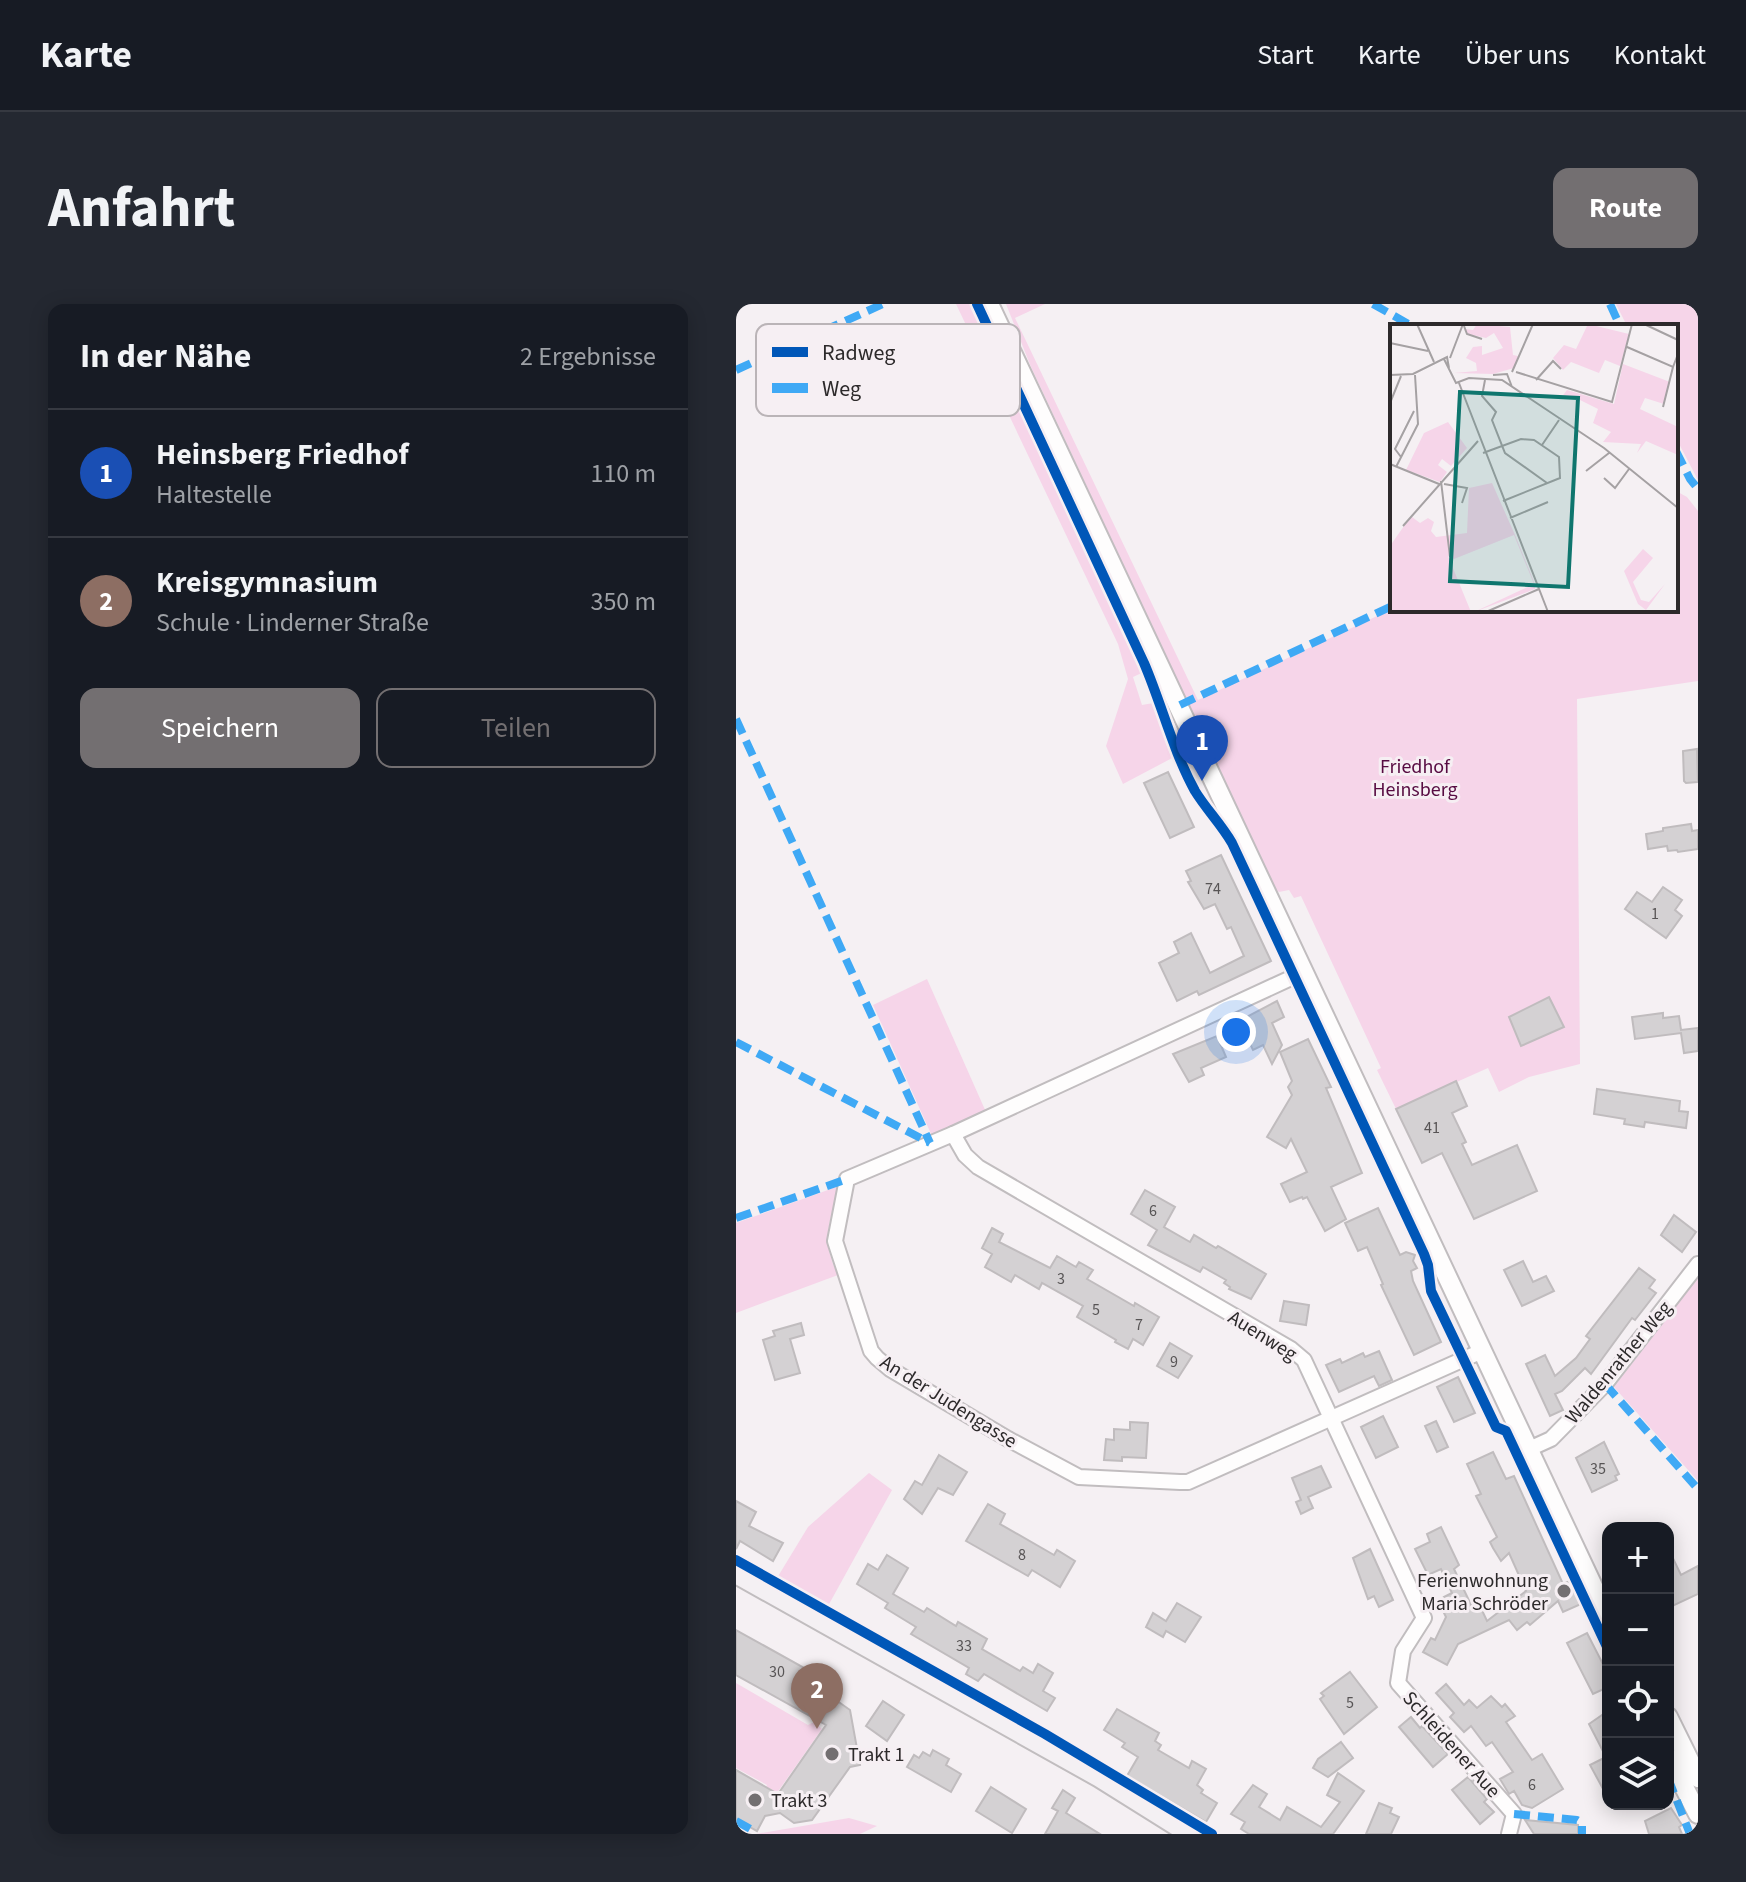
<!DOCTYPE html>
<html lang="de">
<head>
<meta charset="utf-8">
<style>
	:root { --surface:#171b24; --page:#242831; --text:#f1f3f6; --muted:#9ea1a6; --line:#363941; --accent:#736f71 }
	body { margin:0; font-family:"Source Sans 3",sans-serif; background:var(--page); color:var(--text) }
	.controls { position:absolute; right:24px; bottom:24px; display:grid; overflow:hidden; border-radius:16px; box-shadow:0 4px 20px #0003 }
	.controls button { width:72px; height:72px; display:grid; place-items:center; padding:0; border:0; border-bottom:2px solid var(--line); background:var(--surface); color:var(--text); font:40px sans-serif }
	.you { position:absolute; left:500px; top:728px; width:28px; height:28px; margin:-20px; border:6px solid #fff; border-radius:50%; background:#1a73e8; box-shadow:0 0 0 12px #1a73e833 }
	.badge { display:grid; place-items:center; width:52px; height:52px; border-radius:50%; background:var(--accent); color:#fff; font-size:26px; font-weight:700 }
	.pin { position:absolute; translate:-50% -66px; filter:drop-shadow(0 2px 4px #0008) }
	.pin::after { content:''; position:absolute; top:42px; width:28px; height:24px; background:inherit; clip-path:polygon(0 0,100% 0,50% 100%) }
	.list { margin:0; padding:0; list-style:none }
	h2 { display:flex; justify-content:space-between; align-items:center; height:104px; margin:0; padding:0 32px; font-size:34px }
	h2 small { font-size:26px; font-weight:400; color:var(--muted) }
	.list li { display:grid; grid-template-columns:52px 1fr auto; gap:24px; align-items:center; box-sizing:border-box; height:128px; padding:0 32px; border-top:2px solid var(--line) }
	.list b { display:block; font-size:30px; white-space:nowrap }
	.list p { margin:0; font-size:26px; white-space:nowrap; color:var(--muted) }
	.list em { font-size:26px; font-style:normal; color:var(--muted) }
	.actions { display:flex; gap:16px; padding:24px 32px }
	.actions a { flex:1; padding:18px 0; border:2px solid var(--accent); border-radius:16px; text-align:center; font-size:28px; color:var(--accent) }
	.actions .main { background:var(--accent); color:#fff }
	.icon { flex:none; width:44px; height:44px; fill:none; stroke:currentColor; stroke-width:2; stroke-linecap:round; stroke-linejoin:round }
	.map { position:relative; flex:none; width:962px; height:1530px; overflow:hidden; border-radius:16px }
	header { display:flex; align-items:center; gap:48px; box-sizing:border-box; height:112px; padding:0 40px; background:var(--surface); border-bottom:2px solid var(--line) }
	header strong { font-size:38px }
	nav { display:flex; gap:44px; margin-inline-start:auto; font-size:28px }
	.intro { display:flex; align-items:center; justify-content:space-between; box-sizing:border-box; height:192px; padding:0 48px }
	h1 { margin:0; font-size:56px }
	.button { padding:20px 36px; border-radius:16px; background:var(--accent); color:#fff; font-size:28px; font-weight:700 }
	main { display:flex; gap:48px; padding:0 48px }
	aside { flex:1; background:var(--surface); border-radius:16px; box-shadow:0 4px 20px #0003 }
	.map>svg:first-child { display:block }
	.green { fill:#f6d5e9 }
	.building { fill:#d4d1d3; stroke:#c0bcbe; stroke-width:2 }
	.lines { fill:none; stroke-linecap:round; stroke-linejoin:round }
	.minor-casing { stroke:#c1bdbf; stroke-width:18 }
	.tertiary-casing { stroke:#c1bdbf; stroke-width:22 }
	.secondary-casing { stroke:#c1bdbf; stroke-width:24 }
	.minor { stroke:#fefdfd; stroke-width:14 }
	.tertiary { stroke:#fefdfd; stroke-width:18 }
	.secondary { stroke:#f4f0f3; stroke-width:20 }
	.quiet { stroke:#3fa9f5; stroke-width:8; stroke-dasharray:16 8; stroke-linecap:butt }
	.cycleway-casing { stroke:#f6eff3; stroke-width:15 }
	.cycleway { stroke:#0057b8; stroke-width:10 }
	.poi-dot { fill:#736f71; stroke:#f6eff3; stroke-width:3 }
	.labels { text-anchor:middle; stroke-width:6; stroke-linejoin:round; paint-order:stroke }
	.number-label { font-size:16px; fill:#575455 }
	.park-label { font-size:20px; fill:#570c42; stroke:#f6eff3 }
	.street-label { font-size:20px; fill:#2d2a2b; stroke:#f6eff3 }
	.poi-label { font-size:20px; fill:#2d2a2b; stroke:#f6eff3; text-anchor:start }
	.inset-road { fill:none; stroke:#a5a1a3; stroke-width:2 }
	.view { fill:#0f766e; fill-opacity:0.15; stroke:#0f766e; stroke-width:4 }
	.inset-edge { fill:none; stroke:#2d2a2b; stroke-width:4 }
	.key { fill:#f6eff3; stroke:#bab4b7; stroke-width:2 }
	.key-label { font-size:22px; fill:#2d2a2b }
</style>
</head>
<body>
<header>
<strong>Karte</strong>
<nav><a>Start</a><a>Karte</a><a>Über uns</a><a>Kontakt</a></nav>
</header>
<div class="intro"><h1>Anfahrt</h1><a class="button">Route</a></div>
<main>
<aside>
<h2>In der Nähe<small>2 Ergebnisse</small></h2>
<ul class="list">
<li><span class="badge" style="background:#1a4fb4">1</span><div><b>Heinsberg Friedhof</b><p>Haltestelle</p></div><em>110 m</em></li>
<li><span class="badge" style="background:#8d6e63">2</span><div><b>Kreisgymnasium</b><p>Schule · Linderner Straße</p></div><em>350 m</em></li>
</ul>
<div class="actions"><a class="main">Speichern</a><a>Teilen</a></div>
</aside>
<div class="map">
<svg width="962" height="1530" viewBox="0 0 962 1530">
	<rect width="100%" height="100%" fill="#f5f0f3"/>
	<g class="green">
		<path d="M220,0h17l173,367 -13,6 9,28 17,-3 17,54 -53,28 -17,-38 22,-67 -10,-35z"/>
		<path d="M243,0h4l185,402 -4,1z"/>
		<path d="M270,0h39l-30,14 183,382 194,-91 284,1v-119l11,6 11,14v170l-121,18 3,365 -51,13 -30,15 -11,-24 -92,41 -19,-39 4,-2 -80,-172 -7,2 -5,-8 -10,2 -5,-4 -243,-521z"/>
		<path d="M880,0h82v176l-21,-40 3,-5 -4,-12v-97h-49z"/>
		<path d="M191,675l59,133 -54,24 -59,-131z"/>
		<path d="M103,882c-9,35 -19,54 -1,89l-102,38v-90z"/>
		<path d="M962,974v203l-84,-94z"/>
		<path d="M133,1169l23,17 -64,116 -51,-28 31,-51z"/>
		<path d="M0,1379l72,42 6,-3 8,7 -50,71 -9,-7 4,-8 -31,-17z"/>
		<path d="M113,1514l28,8 -17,8h-104z"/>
	</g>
	<g class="building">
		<path d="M961,445l1,33 -12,1 -2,-2 -1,-30z"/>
		<path d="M432,468l26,55 -24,11 -26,-55z"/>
		<path d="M955,520l1,7 6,-1v19l-20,3 -1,-2 -9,1 -1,-5 -19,3 -2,-15 17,-3v-3z"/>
		<path d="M485,551l50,106 -72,34 -2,-4 -20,10 -18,-38 20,-10 -5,-11 17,-9 19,40 34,-17 -13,-29 -4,2 -12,-25 -11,5 -16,-27 3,-1 -5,-10z"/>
		<path d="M927,583l19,13 -7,10 7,6 -16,22 -41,-29 12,-17 15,10z"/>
		<path d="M813,693l15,30 -43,19 -12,-29z"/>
		<path d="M541,697l7,16 -12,6 10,22 -10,19 -9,-19 -10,5 -14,-29z"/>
		<path d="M927,709v5l16,-2 2,14 17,-2v23l-14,2 -3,-20 -46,6 -3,-22z"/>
		<path d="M481,732l9,21 -25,11 3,7 -15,7 -16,-28z"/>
		<path d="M572,735l23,48 -5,1 36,85 -31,14 15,32 -21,12 -18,-34 -4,2 -1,-2 -12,5 -9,-18 26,-12 -16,-33 -5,9 -19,-11 25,-42 -4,-8 4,-6 -12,-29z"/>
		<path d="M720,777l11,25 -15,7 14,29 -4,2 10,21 45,-20 20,46 -63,28 -32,-66 -20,10 -26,-54z"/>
		<path d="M861,785l83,12 -1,10 9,1 -2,16 -41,-6 -1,5 -20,-3 1,-5 -31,-5z"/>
		<path d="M409,886l30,17 -11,20 26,15 4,-7 22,13 2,-2 48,28 -15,25 -22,-10 1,-2 -6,-4 2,-3 -23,-13 -3,5 -52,-27 9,-15 -26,-16z"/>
		<path d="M642,904l22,47 6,-3 9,3 -2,6 4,7 -6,3 2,10 28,61 -27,13 -33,-70 2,-1 -16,-37 -9,4 -13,-28z"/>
		<path d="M938,911l22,17 -14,20 -21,-17z"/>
		<path d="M256,924l11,6 -4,8 51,26 7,-12 19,11 3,-5 14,8 -6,9 47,27 1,-3 24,14 -16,28 -10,-6 -5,10 -13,-7 1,-2 -39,-23 6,-11 -41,-23 -3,6 -24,-14 -4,7 -26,-15 7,-13 -10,-6z"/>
		<path d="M787,957l10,21 13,-6 8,15 -32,15 -18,-36z"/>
		<path d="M903,964l16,12 -6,8 7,5 -21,27 -3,-2 -41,56 -6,-6 -23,23 -7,3 8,16 -13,6 -24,-52 19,-9 10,21 21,-18 14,-19 -4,-3z"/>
		<path d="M548,997l25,4 -3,20 -26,-4z"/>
		<path d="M65,1019l3,12 -14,4 10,34 -25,7 -12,-40 12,-4 -2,-5z"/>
		<path d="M434,1039l22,13 -14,22 -21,-12z"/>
		<path d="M643,1047l13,29 -13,6 -5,-10 -35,16 -13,-27 14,-6 2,4 21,-10 2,4z"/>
		<path d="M722,1073l17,36 -21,9 -17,-35z"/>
		<path d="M647,1112l15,31 -22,11 -15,-31z"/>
		<path d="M700,1117l12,26 -11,5 -12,-26z"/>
		<path d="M394,1118l18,1 -2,35 -24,-1v4l-18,-1 2,-21 8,1v-11l16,1z"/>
		<path d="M868,1138l15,32 -4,2 2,4 -25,12 -16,-34z"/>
		<path d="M757,1148l13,27 8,-3 49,108 7,-3 11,23 -18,8 -5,-11 -28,24 -3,-3 -10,8 -8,-10 -51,24 -11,21 -24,-13 8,-14 4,2 11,-23 -4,-8 7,-4 -5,-8 8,-4 -11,-24 -13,6 -13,-26 15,-7 -3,-8 14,-7 18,38 -5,4 19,40 7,-3 7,15 39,-30 -17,-38 -8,8 -8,-13 -3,-6 7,-5 -21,-41 5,-2 -14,-30z"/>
		<path d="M203,1151l28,17 -14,23 -15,-7 -16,26 -18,-15 11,-18 7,4z"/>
		<path d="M585,1162l10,21 -23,10 5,11 -12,6 -5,-12 5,-2 -9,-22z"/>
		<path d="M0,1197l20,11 -7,14 34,17 -10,18 -33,-20 -4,8z"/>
		<path d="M252,1200l17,10 -5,10 54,31 3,-5 18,11 -15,26 -28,-17 -4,6 -62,-35z"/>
		<path d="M932,1244l13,27 17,-9v28l-30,14z"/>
		<path d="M634,1245l23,51 -14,7 -5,-11 -6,3 -15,-41z"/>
		<path d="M151,1251l21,13 -15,26 31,18 3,-4 29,18 2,-4 29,17 -5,10 38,22 3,-4 10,6 5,-9 15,9 -10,18 12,7 -8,13 -63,-37 -6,7 -12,-7 3,-6 -58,-34 5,-7 -31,-19 3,-5 -31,-19 11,-20 10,6z"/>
		<path d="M441,1299l24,14 -16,25 -19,-11 -3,6 -17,-10 7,-14 13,8z"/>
		<path d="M0,1326l95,53 -5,10 24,17 10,55 -10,2 -38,53 -18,3 -14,-10 -15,3 -8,15 -21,-12v-49l42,24 48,-69 -90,-50z"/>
		<path d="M851,1329l21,41v13l-15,7 -26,-51z"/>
		<path d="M614,1368l27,35 -33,27 -24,-35 4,-3 -3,-3z"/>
		<path d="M710,1380l18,21 5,-5 8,8 14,-12 11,11 3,-3 10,12 -9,6 26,38 10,-6 21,35 -31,19 -10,-3 -8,-14 -5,3 -9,-15 13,-7 -21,-30 -6,4 -15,-20 -7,6 -14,-15 4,-4 -18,-20z"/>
		<path d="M147,1397l21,14 -17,26 -21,-15z"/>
		<path d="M381,1405l42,24 -4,8 6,4 -3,5 31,18 3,-7 14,8 -9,16 6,5 -2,3 16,10 -11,19 -79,-46 11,-19 -16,-10 3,-4 -21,-13z"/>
		<path d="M872,1407v87l-18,-33 16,-8 -17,-33z"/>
		<path d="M675,1413l9,11 2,-2 26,28 -15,13 -34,-40z"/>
		<path d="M605,1438l12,16 -25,19 -15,-9 5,-9z"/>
		<path d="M197,1446l16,9 -3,6 15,9 -10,18 -44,-25 7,-12 5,3 4,-6 7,4z"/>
		<path d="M602,1469l26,18 -31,43h-84l-8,-5 4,-7 -14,-8 22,-29 14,9 -8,13 21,13 7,-13 34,20 19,-25 -13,-7z"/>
		<path d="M732,1473l19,22 -3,3 10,10 -14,12 -28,-34z"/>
		<path d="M255,1483l35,22 -14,24 -36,-22z"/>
		<path d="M327,1486l12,8 -9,15 34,21h-55l13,-23 -6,-3z"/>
		<path d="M643,1499l13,5 -2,5 9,4 -8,17h-25z"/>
		<path d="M935,1504l11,17 -3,2 3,7h-33l-4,-13z"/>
		<path d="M789,1516l53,5v9h-44z"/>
	</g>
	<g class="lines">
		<g class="minor-casing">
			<g id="minor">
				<path d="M568,668l-351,162 -106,45 -12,62 36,110 6,7 13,11 118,70 71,38 101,5h8l294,-131"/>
				<path d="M217,830l12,21 13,12 313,182 13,11 120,258 -21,33 -5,32 116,131 -5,20"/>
				<path d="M793,1145l22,-10 54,-55 93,-120"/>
			</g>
		</g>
		<g class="tertiary-casing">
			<g id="tertiary">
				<path d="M253,0l619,1314"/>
				<path d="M932,1413l30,61"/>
				<path d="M932,1452l30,58"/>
			</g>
		</g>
		<g class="secondary-casing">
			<path id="secondary" d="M0,1269l364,204 91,57"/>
		</g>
		<use href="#minor" class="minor"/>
		<use href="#tertiary" class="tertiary"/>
		<use href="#secondary" class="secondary"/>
		<g class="quiet">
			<path d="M637,0l39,22"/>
			<path d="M874,0l10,22"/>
			<path d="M0,66l147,-66"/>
			<path d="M940,147l14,28 8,10"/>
			<path d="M444,401l212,-99"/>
			<path d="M0,415l194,424"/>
			<path d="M0,738l194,101"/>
			<path d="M0,914l111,-39"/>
			<path d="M869,1080l93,105"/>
			<path d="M932,1474l22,56"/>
			<path d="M778,1510l63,6 5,3v11"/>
			<path d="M0,1517l16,9"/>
		</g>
		<g class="cycleway-casing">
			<g id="cycleway">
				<path d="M241,0l167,359c18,42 29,88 51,128 11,18 26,33 37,52l192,411 4,11 3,26 65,136 10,4 102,218"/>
				<path d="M0,1256l309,174 167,100"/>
			</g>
		</g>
		<use href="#cycleway" class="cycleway"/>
	</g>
	<g class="poi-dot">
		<circle cx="828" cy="1287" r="8"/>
		<circle cx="96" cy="1450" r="8"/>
		<circle cx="19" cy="1496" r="8"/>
	</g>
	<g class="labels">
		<g class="number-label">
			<text x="477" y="590">74</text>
			<text x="919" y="615">1</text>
			<text x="696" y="829">41</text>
			<text x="417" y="912">6</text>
			<text x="325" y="980">3</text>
			<text x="360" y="1011">5</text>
			<text x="403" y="1026">7</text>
			<text x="438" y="1063">9</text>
			<text x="862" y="1170">35</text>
			<text x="286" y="1256">8</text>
			<text x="228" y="1347">33</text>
			<text x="41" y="1373">30</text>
			<text x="614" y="1404">5</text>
			<text x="796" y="1486">6</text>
		</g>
		<g class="park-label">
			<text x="679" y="469">Friedhof<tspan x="679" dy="23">Heinsberg</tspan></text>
		</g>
		<g class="street-label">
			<text transform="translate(527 1031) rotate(32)" y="7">Auenweg</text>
			<text transform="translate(882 1058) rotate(-50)" y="7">Waldenrather Weg</text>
			<text transform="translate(213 1097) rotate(32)" y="7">An der Judengasse</text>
			<text transform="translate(716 1440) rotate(48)" y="7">Schleidener Aue</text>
		</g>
		<g class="poi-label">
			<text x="812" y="1283" text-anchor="end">Ferienwohnung<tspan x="812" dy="23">Maria Schröder</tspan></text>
			<text x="112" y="1457">Trakt 1</text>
			<text x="35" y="1503">Trakt 3</text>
		</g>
	</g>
	<g transform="translate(654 20)">
		<rect width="288" height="288" fill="#f5f0f3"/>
		<path d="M87,0l33,3 3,28 5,1 -4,12 -21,6 -39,-1 23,-2 -1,-8 -10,-5 7,-11 9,-1v9l21,-7 -9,-15 -8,5 -18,-4 -3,-5 8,1zM198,0l41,10 -9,32 -15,-6 -6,13 -28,-11 -8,8 -10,-12 11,-13 12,4zM233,40l47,18 -6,22 -19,-6 -5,11 38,18v28l-32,-14 -9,12 4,-9 -38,-2 8,-10 -18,-9 5,-14 -22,-11h-15l6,-8 47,14zM58,98l19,26 -16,18 -9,-7 -4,6 9,7 -7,10 -34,-12 18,-37zM102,159l23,52 17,42 3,8v4l-61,23 60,-28 -20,-49 -60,24 -6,-3 23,56h-81v-66l14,-20 8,-9 8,6 8,-5 6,4 -3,9 5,6 31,-4 2,-45zM253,225l10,9 -20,24 8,18 8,2 16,-18 -19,26 -8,-6 -14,-33z" fill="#f6d5e9"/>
		<path class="inset-road" d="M27,0l17,38M254,0l34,16M74,2l3,8 15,5M0,19l38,8M237,23l46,20 5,-13M60,34l13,-34M54,35l12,24 13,-5 33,2 102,68 74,60M122,48l21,-48M126,48l96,30 20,-78M0,51l23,-1 34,-17 2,11M103,51l14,-1 5,13M95,56l-3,16 14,16 -4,8 13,33 42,30M146,56l17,-19 8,8M69,59l89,229M0,79l11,-27M273,83l10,-40M152,121l17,-25M93,129l38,-14 13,1 25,17 1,21 -57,23M11,133l-6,-8 19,-38M0,140l49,20M6,143l22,-43 -3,-49M196,147l23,-18M214,154l11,10 14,-19M51,157l9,76M54,160l23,4 -5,15M120,194l38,-16M13,202l75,-85M96,288l53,-23"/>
		<path class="view" d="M70,68l118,6 -10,189 -118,-6z"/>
		<rect width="288" height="288" class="inset-edge"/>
	</g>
	<rect x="20" y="20" width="264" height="92" rx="12" class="key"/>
	<rect x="36" y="43" width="36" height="10" fill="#0057b8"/>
	<rect x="36" y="79" width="36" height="10" fill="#3fa9f5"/>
	<g class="key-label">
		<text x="86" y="56">Radweg</text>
		<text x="86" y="92">Weg</text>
	</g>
</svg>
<div class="controls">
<button>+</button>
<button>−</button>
<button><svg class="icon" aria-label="locate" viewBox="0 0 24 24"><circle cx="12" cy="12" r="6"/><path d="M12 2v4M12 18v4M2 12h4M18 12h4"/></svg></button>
<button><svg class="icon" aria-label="layers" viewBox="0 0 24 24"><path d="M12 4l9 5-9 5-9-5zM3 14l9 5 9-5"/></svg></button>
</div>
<div class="you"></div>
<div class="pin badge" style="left:466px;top:477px;background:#1a4fb4">1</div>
<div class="pin badge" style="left:81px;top:1425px;background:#8d6e63">2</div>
</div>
</main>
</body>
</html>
